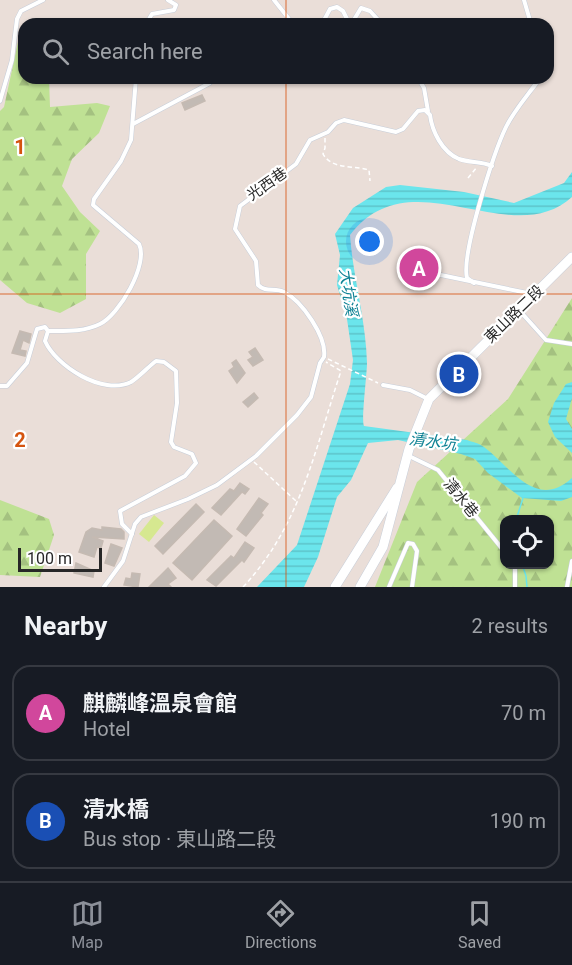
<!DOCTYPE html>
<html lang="en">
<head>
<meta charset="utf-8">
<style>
	:root { --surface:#171b24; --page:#20242c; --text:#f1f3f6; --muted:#9ea1a6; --line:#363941; --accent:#8c9099 }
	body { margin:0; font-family:Roboto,"Noto Sans TC",sans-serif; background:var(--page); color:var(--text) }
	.controls { position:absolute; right:18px; bottom:18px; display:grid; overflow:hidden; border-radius:12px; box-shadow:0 2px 4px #0004 }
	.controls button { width:54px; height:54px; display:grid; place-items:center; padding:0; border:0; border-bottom:2px solid var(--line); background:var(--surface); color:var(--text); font:30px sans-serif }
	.scale { position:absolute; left:18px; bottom:15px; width:84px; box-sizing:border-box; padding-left:6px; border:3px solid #272727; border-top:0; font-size:16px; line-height:21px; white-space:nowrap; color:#272727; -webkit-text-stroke:4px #fff; paint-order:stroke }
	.you { position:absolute; left:370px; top:242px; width:21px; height:21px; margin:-15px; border:4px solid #fff; border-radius:50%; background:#1a73e8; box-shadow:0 0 0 9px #1a73e833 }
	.badge { display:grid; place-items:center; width:39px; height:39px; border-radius:50%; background:var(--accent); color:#fff; font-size:20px; font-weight:700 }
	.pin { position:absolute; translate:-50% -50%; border:3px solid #fff; box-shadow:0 2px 6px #0006 }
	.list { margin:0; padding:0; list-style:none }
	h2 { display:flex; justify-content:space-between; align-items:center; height:78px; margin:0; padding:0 24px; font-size:26px }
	h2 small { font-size:20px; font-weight:400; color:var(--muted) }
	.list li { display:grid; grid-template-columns:39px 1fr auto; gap:18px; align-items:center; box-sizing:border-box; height:96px; margin:0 12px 12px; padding:0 12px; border:2px solid var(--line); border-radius:18px }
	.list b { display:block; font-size:22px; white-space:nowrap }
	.list p { margin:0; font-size:20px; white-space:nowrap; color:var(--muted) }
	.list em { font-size:20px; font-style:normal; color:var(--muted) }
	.icon { flex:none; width:33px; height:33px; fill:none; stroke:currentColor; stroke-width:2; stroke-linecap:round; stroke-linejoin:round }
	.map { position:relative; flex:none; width:572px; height:587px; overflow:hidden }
	.search { position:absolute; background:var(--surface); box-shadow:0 2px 4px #0004; left:18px; right:18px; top:18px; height:66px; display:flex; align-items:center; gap:15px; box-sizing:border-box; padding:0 21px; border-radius:18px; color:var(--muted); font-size:22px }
	.sheet { height:294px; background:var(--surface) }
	nav { display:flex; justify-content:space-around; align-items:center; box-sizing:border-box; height:84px; border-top:2px solid var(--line); background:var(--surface); font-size:16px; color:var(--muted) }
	nav a { display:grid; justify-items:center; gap:3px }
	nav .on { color:var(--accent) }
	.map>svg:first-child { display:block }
	.forest { fill:url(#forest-firs); fill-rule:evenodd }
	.pitch { fill:#d6e890 }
	.water { fill:url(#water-rules) }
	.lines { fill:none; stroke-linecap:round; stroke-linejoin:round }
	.stream { stroke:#6be5ec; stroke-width:1.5 }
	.building { fill:#c2bab4; stroke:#c5bab2; stroke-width:1.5 }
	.lane-casing { stroke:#c7ced9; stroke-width:5 }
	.secondary-casing { stroke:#c7ced9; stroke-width:10 }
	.path { stroke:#fff; stroke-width:1.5; stroke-dasharray:4.5 3; stroke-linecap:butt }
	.lane { stroke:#fff; stroke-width:4 }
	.secondary { stroke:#fff; stroke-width:9 }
	.grid { fill:none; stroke:#d5540f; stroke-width:1.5; stroke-opacity:0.55 }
	.labels { text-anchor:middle; stroke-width:4.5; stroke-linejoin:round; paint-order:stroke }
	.street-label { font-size:15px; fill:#272727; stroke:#fff }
	.water-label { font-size:16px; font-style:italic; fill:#0e8294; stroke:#fff }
	.grid-label { font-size:20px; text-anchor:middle; font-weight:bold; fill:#d5540f; stroke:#fff; stroke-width:4.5; stroke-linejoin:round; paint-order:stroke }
</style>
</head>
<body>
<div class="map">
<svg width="572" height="587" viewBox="0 0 572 587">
	<defs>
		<pattern id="forest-firs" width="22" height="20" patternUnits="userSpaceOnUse" patternTransform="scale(1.5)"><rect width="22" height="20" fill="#bfe194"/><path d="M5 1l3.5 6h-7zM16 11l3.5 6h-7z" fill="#a4c180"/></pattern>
		<pattern id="water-rules" width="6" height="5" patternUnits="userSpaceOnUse" patternTransform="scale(1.5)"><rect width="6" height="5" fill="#6be5ec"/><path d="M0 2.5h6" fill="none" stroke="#5dc4ca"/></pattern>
	</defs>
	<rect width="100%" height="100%" fill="#eaded8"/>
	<g class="forest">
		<path d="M21,28l3,2v48h25l1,29 47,-4 13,3 -11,27 -27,26 -10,27 18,26 20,19 -14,23v45l-26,14 -33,-10 -27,-23v-169l4,-4z"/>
		<path d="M572,298v289h-197l42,-105 91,-83zM504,520h46v44h-46z"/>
		<path d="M0,500l49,19 5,16 -14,42 -40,-2z"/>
	</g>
	<path class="pitch" d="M154,515l10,8 -15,19 -10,-8z"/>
	<g class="water">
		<path d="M572,172v25c-62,56 -161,-42 -222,38 3,43 16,85 17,128 0,11 -6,58 -3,63l103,14c5,2 12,3 17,7 27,20 51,64 88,31v19l-11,4 -39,-3 -34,-25 -13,-14 -14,-5 -63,-14 -30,3 -17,37 -14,17 -19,60 -14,30h-47l40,-42 53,-161 3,-24 -6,-41 -10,-34 3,-30 -5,-21 18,-26 33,-21 14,-2 64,7 50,11 50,-20z"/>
		<path d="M572,382v16l-6,21 6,10v24l-17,-16 -7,-15 6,-19 12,-19z"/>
	</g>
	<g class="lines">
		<g class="stream">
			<path d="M516,520l7,-22"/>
			<path d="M522,564l4,12 1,11"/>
		</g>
	</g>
	<g class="building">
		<path d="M202,95l3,6 -20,9 -3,-7z"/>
		<path d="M20,331l11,3 -2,9 -6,-3 -3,10 6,1 -1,5 -13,-3z"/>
		<path d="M255,348l8,12 -10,6 -5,-6 5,-3 -4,-5z"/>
		<path d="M236,360l9,13 -8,10 -8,-12 5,-4 -2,-4z"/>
		<path d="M254,393l4,5 -10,9 -5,-5z"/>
		<path d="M240,483l9,6 -4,5 -3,-2 -21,23 -9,-7 18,-19 4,2z"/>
		<path d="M259,498l9,6 -7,9 2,2 -17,21 -9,-7z"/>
		<path d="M196,504l8,8 -41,42 -8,-8z"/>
		<path d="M214,520l18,16 -40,44 -19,-17z"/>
		<path d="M102,527l19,2 3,3v7l-32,-2 11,4 -2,7 -4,-1 -3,10 -15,-5 7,-20 6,-4 10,2z"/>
		<path d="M245,542l9,6 -10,14 -2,-2 -26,26 -9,-6 24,-24 3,2z"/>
		<path d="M111,544l11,4 -8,18 -9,-3z"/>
		<path d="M76,563l18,8 -1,6 -19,-4z"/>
		<path d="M168,568l8,10 -8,6 3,3h-22z"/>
		<path d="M132,573l8,1 -2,13 -14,-2 2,-7 5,1z"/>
	</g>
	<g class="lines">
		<g class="lane-casing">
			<g id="lane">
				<path d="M274,0l19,24"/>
				<path d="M524,0l7,24"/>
				<path d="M146,24l6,-10 22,-4 2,-5 -8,-5"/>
				<path d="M322,24l8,-15 7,-2 6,4 5,10 4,2 9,-15 9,3 12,13"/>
				<path d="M374,78h10"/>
				<path d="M418,78l6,10 4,23"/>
				<path d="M0,101l12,-41 5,-41 4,-8 22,-11"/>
				<path d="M133,124l77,-41"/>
				<path d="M436,274l96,20"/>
				<path d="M474,283l-7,-5c-6,-24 27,-126 39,-151 9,-18 23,-33 34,-49"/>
				<path d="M519,310l27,30 26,4"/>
				<path d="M383,385l27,5 18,9"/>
				<path d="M0,386h7l20,-23 10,-34 8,-2 3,4"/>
				<path d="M409,456l29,14 66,81"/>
				<path d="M132,534l-10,-10 -2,-13 65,-35 11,-13 -4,-9 -18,-7 -3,-5 6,-39 -1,-32 -12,-9 -8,-1c-8,6 -17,16 -25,21 -28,14 -75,-16 -86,-41l3,-10c18,0 36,1 52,-7 19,-9 49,-60 39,-80l-46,-39 1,-6 27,-38 10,-21 5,-62"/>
				<path d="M515,564v23"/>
				<path d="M104,587l19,-26 12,-37 6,-7 47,-18 29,-14 39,-29 41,-41 14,-18 9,-34 4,-6c3,-20 -22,-56 -40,-65 -9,-5 -18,1 -26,-7l-2,-24 -21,-32 5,-23 56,-42 14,-24 18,-8 8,-9 8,-3 52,12 7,-3 15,-18 7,-1 5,5c2,16 12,37 29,44 11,4 22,2 33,7"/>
				<path d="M389,587l19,-44 5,1 4,7 -5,36"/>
				<path d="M567,587l5,-26"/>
			</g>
		</g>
		<g class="secondary-casing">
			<g id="secondary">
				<path d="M335,587l62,-99"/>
				<path d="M360,587l23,-40 26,-98 20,-50 143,-142"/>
			</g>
		</g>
		<g class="path">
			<path d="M325,138v10l-2,6c9,16 31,11 46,16l1,11"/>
			<path d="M468,178l9,-11"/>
			<path d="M328,359l50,24"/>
			<path d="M254,462l42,39"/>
			<path d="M243,587c58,-62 72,-138 98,-216l-15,-9"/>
		</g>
		<use href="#lane" class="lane"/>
		<use href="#secondary" class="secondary"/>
	</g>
	<path class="grid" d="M286,0v24M286,78v509M0,294h572"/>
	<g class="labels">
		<g class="street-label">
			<text transform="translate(267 184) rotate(-35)" y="5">光西巷</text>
			<text transform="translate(514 314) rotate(-44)" y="5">東山路二段</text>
			<text transform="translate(461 498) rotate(51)" y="5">清水巷</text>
		</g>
		<g class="water-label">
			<text transform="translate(349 292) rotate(82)" y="6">大坑溪</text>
			<text transform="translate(433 441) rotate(7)" y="6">清水坑</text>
		</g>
	</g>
	<g class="grid-label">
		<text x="20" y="154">1</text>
		<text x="20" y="447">2</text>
	</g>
</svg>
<div class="controls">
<button><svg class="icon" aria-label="locate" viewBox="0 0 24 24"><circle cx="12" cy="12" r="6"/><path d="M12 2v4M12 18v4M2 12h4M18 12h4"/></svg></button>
</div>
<div class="scale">100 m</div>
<div class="you"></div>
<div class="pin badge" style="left:419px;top:268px;background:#d1479c">A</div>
<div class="pin badge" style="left:459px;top:374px;background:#1a4fb4">B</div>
<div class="search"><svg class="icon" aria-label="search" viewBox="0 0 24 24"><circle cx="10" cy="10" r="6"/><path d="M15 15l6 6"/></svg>Search here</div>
</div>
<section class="sheet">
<h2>Nearby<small>2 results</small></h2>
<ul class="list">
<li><span class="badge" style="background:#d1479c">A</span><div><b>麒麟峰溫泉會館</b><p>Hotel</p></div><em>70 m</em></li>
<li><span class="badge" style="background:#1a4fb4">B</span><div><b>清水橋</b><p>Bus stop · 東山路二段</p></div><em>190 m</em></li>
</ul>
</section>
<nav>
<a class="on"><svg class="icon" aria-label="map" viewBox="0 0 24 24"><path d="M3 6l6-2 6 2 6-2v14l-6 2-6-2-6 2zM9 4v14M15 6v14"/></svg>Map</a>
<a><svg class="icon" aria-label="directions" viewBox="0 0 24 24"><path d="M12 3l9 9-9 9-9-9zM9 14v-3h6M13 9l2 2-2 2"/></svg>Directions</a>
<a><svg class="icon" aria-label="saved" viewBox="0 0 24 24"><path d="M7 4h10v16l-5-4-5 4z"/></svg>Saved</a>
</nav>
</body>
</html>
